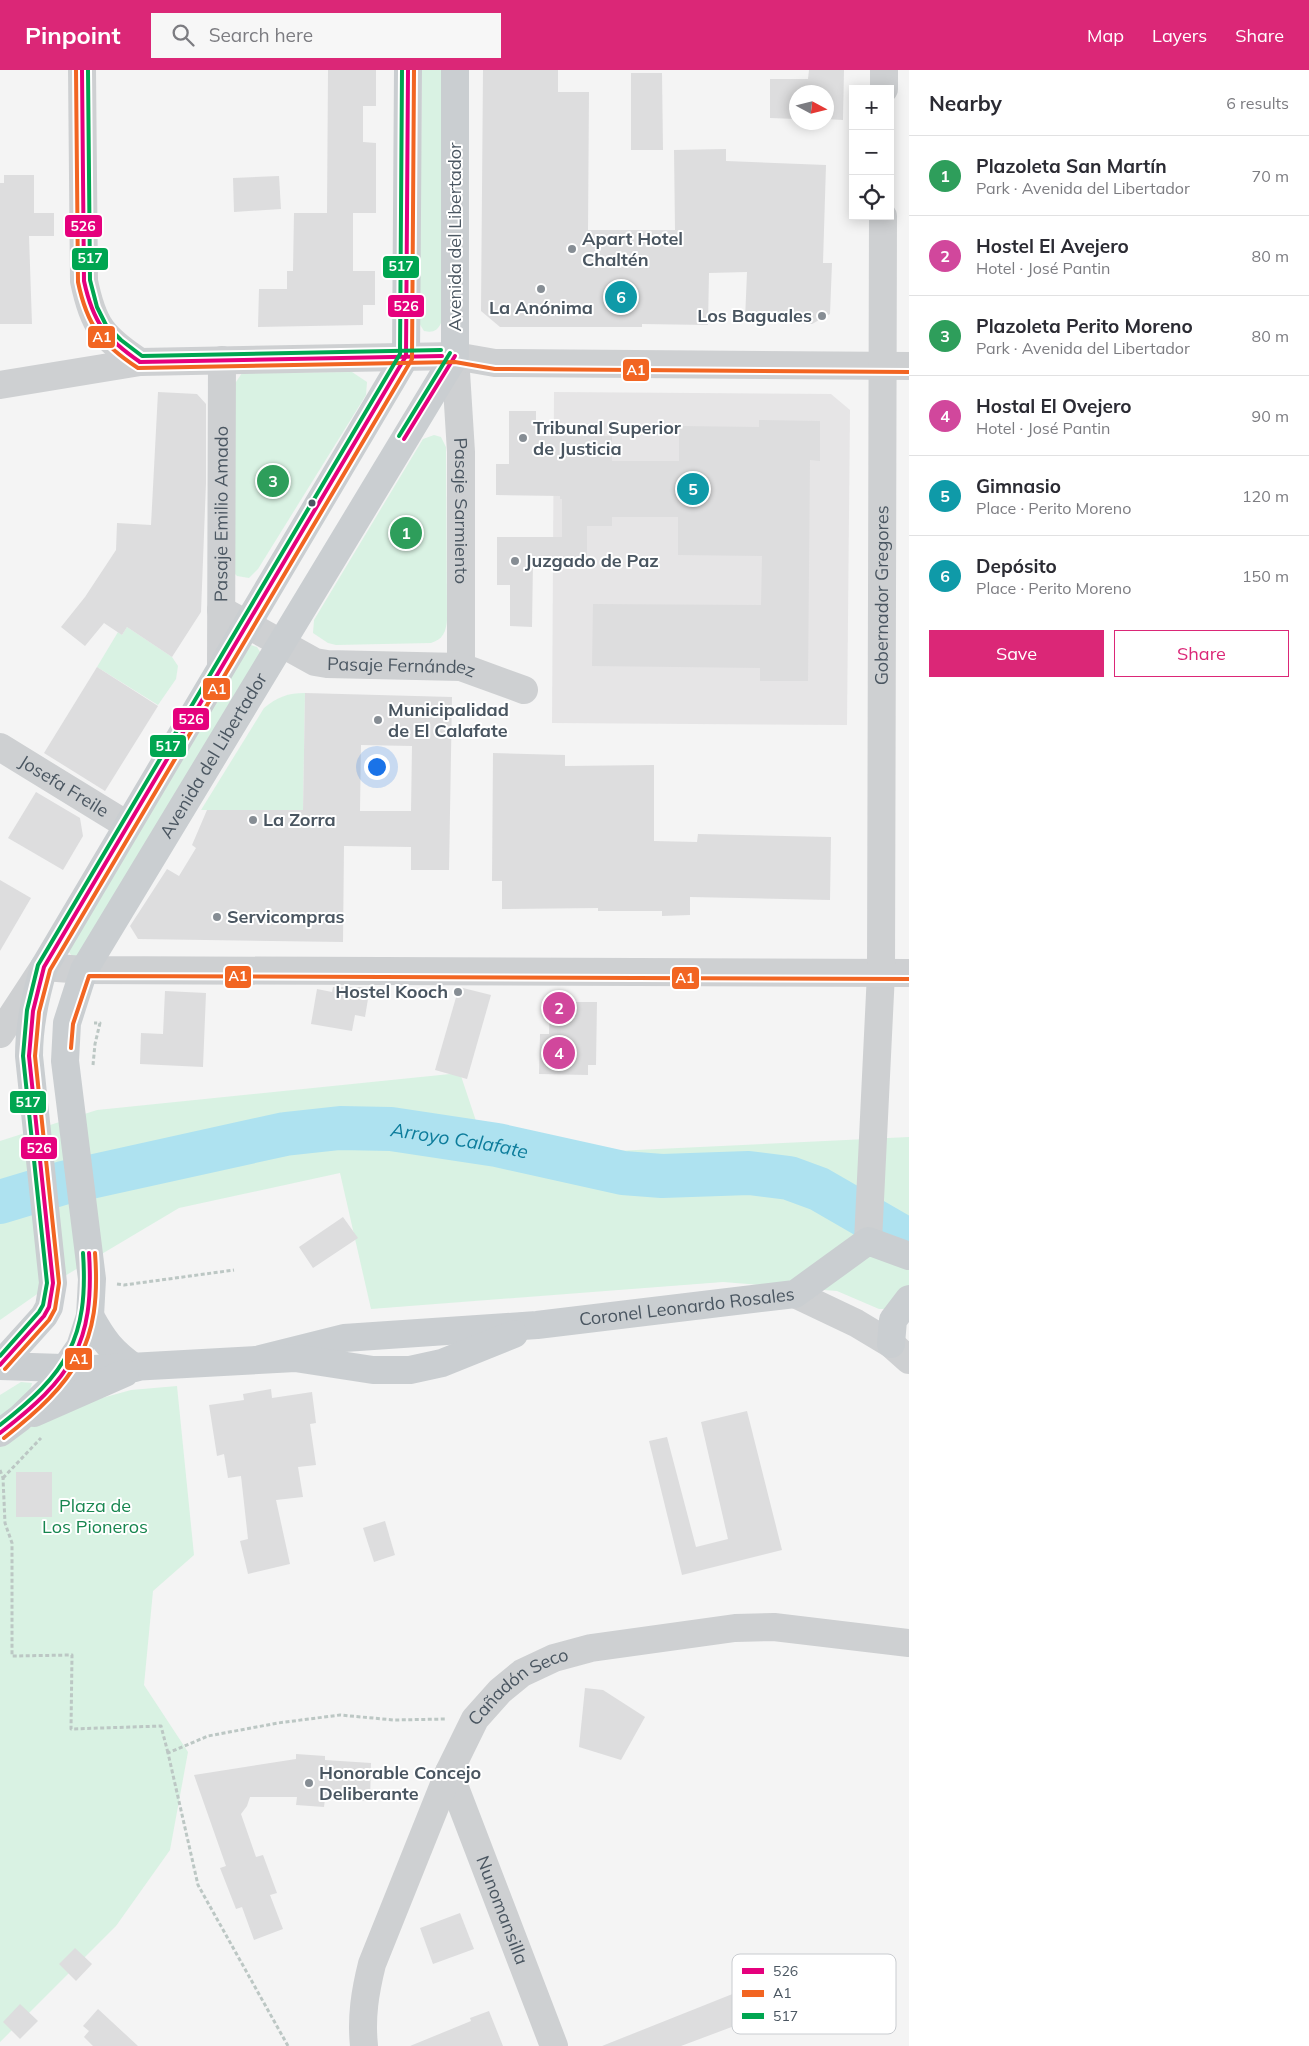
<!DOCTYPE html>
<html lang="en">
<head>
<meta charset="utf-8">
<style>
	:root { --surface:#fff; --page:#f7f7f7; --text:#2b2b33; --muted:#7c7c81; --line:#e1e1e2; --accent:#db2777 }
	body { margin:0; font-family:Mulish,sans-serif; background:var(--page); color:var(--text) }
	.controls { position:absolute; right:15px; top:15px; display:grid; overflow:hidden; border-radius:0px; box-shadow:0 2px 12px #0003 }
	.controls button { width:45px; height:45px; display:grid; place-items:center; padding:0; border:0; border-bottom:1px solid var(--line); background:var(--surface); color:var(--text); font:25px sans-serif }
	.compass { position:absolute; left:789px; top:15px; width:45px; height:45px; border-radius:50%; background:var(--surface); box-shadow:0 2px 12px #0003; rotate:97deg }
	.you { position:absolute; left:376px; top:696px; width:18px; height:18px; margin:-12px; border:4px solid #fff; border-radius:50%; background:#1a73e8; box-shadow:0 0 0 8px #1a73e833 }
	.badge { display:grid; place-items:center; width:32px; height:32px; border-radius:50%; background:var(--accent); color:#fff; font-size:16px; font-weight:700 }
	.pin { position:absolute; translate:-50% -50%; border:2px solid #fff; box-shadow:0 1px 5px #0006 }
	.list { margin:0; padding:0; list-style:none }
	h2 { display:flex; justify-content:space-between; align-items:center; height:65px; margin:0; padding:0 20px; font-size:21px }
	h2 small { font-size:16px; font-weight:400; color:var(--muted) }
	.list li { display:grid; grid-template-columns:32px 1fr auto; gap:15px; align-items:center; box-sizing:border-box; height:80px; padding:0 20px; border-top:1px solid var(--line) }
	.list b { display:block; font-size:19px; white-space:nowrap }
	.list p { margin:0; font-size:16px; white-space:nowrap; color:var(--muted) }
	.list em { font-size:16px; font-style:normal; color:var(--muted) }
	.actions { display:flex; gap:10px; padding:15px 20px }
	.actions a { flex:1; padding:11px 0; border:1px solid var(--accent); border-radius:0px; text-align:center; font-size:18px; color:var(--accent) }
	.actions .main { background:var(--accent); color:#fff }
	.icon { flex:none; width:28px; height:28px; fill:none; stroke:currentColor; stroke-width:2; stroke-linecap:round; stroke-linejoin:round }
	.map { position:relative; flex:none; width:909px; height:1976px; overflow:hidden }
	header { display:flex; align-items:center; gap:30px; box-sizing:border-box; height:70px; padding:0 25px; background:var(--accent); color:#fff }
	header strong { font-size:24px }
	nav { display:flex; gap:28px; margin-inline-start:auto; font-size:18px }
	.search { width:350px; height:45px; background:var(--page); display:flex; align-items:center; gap:12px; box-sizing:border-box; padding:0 18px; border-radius:0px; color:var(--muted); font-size:19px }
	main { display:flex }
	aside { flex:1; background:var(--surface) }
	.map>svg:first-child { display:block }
	.education { fill:#e6e5e6 }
	.green { fill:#d9f2e3 }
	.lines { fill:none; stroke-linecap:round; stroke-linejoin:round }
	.river { stroke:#aee2f0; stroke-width:44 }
	.building { fill:#ddddde; fill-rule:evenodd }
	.path { stroke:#bcc7c4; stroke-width:3; stroke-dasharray:4 2.5; stroke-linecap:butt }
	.minor { stroke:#ced0d2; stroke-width:28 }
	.major { stroke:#caced1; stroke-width:28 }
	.bus-1-casing { stroke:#fff; stroke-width:8 }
	.bus-2-casing { stroke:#fff; stroke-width:8 }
	.bus-3-casing { stroke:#fff; stroke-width:8 }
	.bus-1 { stroke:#e5007d; stroke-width:4 }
	.bus-2 { stroke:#f26522; stroke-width:4 }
	.bus-3 { stroke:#00a651; stroke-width:4 }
	.poi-dot { fill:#868d94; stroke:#fff; stroke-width:2 }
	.bus-dot { fill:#4a5661; stroke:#fff; stroke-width:2 }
	.labels { text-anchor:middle; stroke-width:4; stroke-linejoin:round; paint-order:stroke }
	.street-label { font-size:18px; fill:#4a5661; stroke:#fff }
	.poi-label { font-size:18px; font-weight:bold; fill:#4a5661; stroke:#fff; text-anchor:start }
	.park-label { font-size:18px; fill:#17864f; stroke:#fff }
	.water-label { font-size:19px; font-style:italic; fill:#0c7c9b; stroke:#fff }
	.key { fill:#fff; stroke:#c9ccd0; stroke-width:1 }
	.key-label { font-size:14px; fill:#4a5661 }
	.line-badge { stroke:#fff; stroke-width:2 }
	.badge-label { font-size:14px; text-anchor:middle; font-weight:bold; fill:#fff }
</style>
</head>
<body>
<header>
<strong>Pinpoint</strong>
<div class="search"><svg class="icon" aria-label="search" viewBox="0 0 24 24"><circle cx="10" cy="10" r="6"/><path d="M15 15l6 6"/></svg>Search here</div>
<nav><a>Map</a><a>Layers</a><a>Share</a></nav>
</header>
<main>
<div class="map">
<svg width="909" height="1976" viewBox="0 0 909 1976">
	<rect width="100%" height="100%" fill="#f4f4f4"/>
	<path class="education" d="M554,322l277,2 19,16 -3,315 -295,-2z"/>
	<g class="green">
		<path d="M422,0h22l-3,253c-4,8 -8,10 -17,8l-5,-8z"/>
		<path d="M352,302l15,10 -1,13 -108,174 -9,9 -12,-2 -4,-4 1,-187 8,-12z"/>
		<path d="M434,365l7,2 5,10 1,173c-1,12 -4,19 -16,23l-95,2 -8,-2 -15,-10 1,-13 109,-181z"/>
		<path d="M127,557l45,30 6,9 -2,13 -18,26 -61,-38 21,-35 4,3z"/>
		<path d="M251,575l6,2 5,8 -180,301h-10l-4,-5 178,-305z"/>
		<path d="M305,623l-2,117h-102l63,-102c13,-11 24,-15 41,-15z"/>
		<path d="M460,1003l28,84 421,-20v172h-30l-42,-18 -114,-9 -352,27 -31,-136 -161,35 -126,75 -53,37v-179l97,-31z"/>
		<path d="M21,1312l11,1 -3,11 -29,24v-23z"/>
		<path d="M177,1316l17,169 -41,36 -9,94 44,67 -18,98 -54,76 -116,116v-599l62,-34 69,-19z"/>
	</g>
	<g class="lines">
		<path class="river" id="s1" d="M0,1132l63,-19 222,-49 55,-6 51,1 106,16 126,28 39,3 87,-3 40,5 30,11 90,52"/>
	</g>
	<g class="building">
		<path d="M328,0h48v36h-13v36l13,1v70h-23v58h22v34h-12v20l-105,2 1,-38h28v-18h6l1,-58h33z"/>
		<path d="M483,0h75v22h31l-1,138h87l-1,-80 52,-1v12l100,4 -3,98h9l-2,51 -18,10 -67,-4 2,-48 -38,1 -1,52 -66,-1v3h-142l-19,-16z"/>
		<path d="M809,0h35l-1,50 -17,-1v-27h-30v27l-26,-1v-39h38z"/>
		<path d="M631,3h31l1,77h-32z"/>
		<path d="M4,105h30v38h20v23h-25l3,88h-32v-141h4z"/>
		<path d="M279,106l2,33 -47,3 -1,-34z"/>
		<path d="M158,322l39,2 9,10v79l-5,129 -29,45 -45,-30 -5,8 -18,-12 -19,23 -24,-19 24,-30 31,-47 1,-27 34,2z"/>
		<path d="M509,341h27v25h76v25h67v-35l80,1v-7l61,1v40l-10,-1 -2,221h-48v-13l-168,-2 1,-62 168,1 1,-49 -84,-1v-38h-66v9h-25v34l-54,1 -1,66 -22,-1v-41h-13v-48h65v-38h-2v-3l-64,-1v-31h13z"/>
		<path d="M97,597l61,39 -53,85 -61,-38z"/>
		<path d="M305,623l147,4 -3,173h-38v-23l-67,-1 -1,96 -205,-3 -8,-13 37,-57 12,7 17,-28 -4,-3 15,-35h96zM361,675l51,1 -1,65h-51z"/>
		<path d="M493,683l72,2v11l89,-1v76l43,1 1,-8 133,3 -1,63 -140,-3v18l-28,1v-5h-64v-3l-96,1v-28h-10z"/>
		<path d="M36,722l44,26 3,18 -20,34 -55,-32z"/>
		<path d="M0,810l31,18 -31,53z"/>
		<path d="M333,917h37l-5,30 -10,-2 -3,16 -41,-7 6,-35 15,3z"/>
		<path d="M459,917l32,8 -24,84 -32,-9z"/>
		<path d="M165,921l41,2 -3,74 -63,-3 1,-31 22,1z"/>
		<path d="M550,932h47l-1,63h-8v10l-49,-1 1,-40h9z"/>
		<path d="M343,1147l15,21 -45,30 -14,-21z"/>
		<path d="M271,1319l1,9 40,-6 4,31 -6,1 6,41 -18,2 5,30 -27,3 14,64 -42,10 -8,-33 8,-2 -7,-63 -13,2 -4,-24 -7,2 -8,-51 35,-5 -1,-6z"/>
		<path d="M747,1341l35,139 -100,25 -33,-134 18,-4 29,110 32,-8 -27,-117z"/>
		<rect x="16" y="1402" width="36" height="45"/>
		<path d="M385,1451l10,34 -21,7 -11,-34z"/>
		<path d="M585,1618l18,2 42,27 -24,43 -42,-13z"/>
		<path d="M296,1684l29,2v4l46,3 -1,38 -45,-2 -1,8 -28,-2 1,-8h-47l-3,9 -6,8 15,43 7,-2 14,38 -7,2 13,34 -29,11 -12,-33 -6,2 -16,-41 6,-2 -32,-91 102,-16z"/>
		<path d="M460,1843l14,36 -41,15 -13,-36z"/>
		<path d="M75,1878l17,16 -16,17 -17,-17z"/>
		<path d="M735,1923l10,29 -64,24h-79z"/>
		<path d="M20,1934l18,17 -18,18 -17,-17z"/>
		<path d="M98,1939l40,37h-45l-9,-9 5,-6 -6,-5z"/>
		<path d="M489,1941l14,35h-93l61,-25 -1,-3z"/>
	</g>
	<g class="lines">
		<g class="path">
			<path d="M93,995l2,-21 5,-21h-6"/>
			<path d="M117,1214l7,1 110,-15"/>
			<path d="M0,1400l3,8 2,45 7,20v113l60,-1 -1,74 90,-3 7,27"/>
			<path d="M3,1408l38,-40"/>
			<path d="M288,1976l-90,-161 -30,-132 40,-17 70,-13 62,-8 54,5 53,-1"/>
		</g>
		<g class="minor">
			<path d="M82,0l2,211c9,44 18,56 56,81"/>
			<path d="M884,19v-19"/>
			<path id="s2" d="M455,286l6,96v215"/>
			<path d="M0,315l140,-23 315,-6 40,7 414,3"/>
			<path id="s3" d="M221,540l94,52 12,2 134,3 63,23"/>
			<path id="s4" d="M221,596l1,-306"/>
			<path id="s5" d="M0,677l127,78"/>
			<path d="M0,964l44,-67 40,3 825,3"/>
			<path id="s6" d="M868,1171l13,-268 2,-757"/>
			<path d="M795,1224l61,29 35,21 18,16"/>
			<path id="s7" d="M449,1702l105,274"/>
			<path id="s8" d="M364,1976c-3,-29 1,-54 8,-82l77,-192 26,-53 25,-28 22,-18 32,-15 37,-10 144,-20 39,-1 135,16"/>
		</g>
		<g class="major">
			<path d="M90,1246c13,24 22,36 45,52"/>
			<path d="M891,1274l2,-24 16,-21"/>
			<path id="s9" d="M260,1289l84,-21 193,-13 258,-31 73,-53 41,15"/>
			<path d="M0,1295l44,-49 5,-9 4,-24 -24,-227c0,-31 6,-59 15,-89l362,-611 2,-286"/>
			<path d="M0,1296l94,3 201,-11 78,12h37l32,-7 72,-29"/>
			<path d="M34,1343l91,-40"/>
			<path id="s10" d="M0,1363l20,-15 34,-33 26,-38 10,-31 2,-37 -27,-218 2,-38 17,-53 371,-614v-286"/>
		</g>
		<g class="bus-1-casing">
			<g id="bus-1">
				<path d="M82,0l2,211c9,41 21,57 56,81"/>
				<path d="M140,292l302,-6"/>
				<path d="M404,369l51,-83"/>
				<path d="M0,1295l44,-49 5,-9 4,-24 -24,-227 4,-45 11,-44 362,-611 2,-286"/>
				<path d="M0,1363c71,-55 95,-88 89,-180"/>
			</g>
		</g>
		<g class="bus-2-casing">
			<g id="bus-2">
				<path d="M76,0l2,212c9,43 23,62 60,86l317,-6 40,7 414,3"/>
				<path d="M71,978l2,-24 16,-48 820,3"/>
				<path d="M5,1299l44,-49 6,-11 4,-26 -24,-227 4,-44 11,-42 362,-611 2,-289"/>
				<path d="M4,1368c71,-56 98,-93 91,-185"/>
			</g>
		</g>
		<g class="bus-3-casing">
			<g id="bus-3">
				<path d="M88,0l2,210 7,27 9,18 15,15 21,16 299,-6"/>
				<path d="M399,366l51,-83"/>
				<path d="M0,1286l39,-44 4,-7 4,-22 -24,-227 4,-46 11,-45 362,-611 2,-284"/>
				<path d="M0,1355c66,-51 89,-86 83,-172"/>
			</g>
		</g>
		<use href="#bus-1" class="bus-1"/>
		<use href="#bus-2" class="bus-2"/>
		<use href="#bus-3" class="bus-3"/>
	</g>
	<g class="poi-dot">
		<circle cx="572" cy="179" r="5"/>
		<circle cx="541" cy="219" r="5"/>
		<circle cx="822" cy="246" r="5"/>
		<circle cx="523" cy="368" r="5"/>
		<circle cx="515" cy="491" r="5"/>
		<circle cx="378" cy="650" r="5"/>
		<circle cx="253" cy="750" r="5"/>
		<circle cx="217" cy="847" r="5"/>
		<circle cx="458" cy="922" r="5"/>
		<circle cx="309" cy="1713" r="5"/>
	</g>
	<circle class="bus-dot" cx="312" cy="433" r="4.5"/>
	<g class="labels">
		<g class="street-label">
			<text transform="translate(455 167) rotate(-90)" y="6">Avenida del Libertador</text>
			<text dy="6" stroke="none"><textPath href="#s2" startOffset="155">Pasaje Sarmiento</textPath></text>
			<text dy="6" stroke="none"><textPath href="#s4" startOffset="152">Pasaje Emilio Amado</textPath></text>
			<text dy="6" stroke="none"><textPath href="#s6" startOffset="646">Gobernador Gregores</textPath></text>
			<text dy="6" stroke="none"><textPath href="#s3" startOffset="194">Pasaje Fernández</textPath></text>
			<text dy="6" stroke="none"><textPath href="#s10" startOffset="752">Avenida del Libertador</textPath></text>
			<text dy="6" stroke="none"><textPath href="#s5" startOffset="75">Josefa Freile</textPath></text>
			<text dy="6" stroke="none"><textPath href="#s9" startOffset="431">Coronel Leonardo Rosales</textPath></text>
			<text dy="6" stroke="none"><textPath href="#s8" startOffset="404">Cañadón Seco</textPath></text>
			<text dy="6" stroke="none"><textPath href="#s7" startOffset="148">Nunomansilla</textPath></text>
		</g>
		<g class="poi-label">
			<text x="582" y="175">Apart Hotel<tspan x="582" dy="21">Chaltén</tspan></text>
			<text x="541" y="244" text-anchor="middle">La Anónima</text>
			<text x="812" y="252" text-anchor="end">Los Baguales</text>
			<text x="533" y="364">Tribunal Superior<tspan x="533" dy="21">de Justicia</tspan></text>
			<text x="525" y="497">Juzgado de Paz</text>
			<text x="388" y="646">Municipalidad<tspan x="388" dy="21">de El Calafate</tspan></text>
			<text x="263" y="756">La Zorra</text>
			<text x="227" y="853">Servicompras</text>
			<text x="448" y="928" text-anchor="end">Hostel Kooch</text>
			<text x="319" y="1709">Honorable Concejo<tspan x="319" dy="21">Deliberante</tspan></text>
		</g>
		<g class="park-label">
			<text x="95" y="1442">Plaza de<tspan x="95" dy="21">Los Pioneros</tspan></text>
		</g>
		<g class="water-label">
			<text dy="7" stroke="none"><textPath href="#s1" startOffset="469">Arroyo Calafate</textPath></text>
		</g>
	</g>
	<rect x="732" y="1884" width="164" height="80" rx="8" class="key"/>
	<rect x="742" y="1898" width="22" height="6" fill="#e5007d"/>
	<rect x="742" y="1920" width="22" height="7" fill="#f26522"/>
	<rect x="742" y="1943" width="22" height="6" fill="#00a651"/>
	<g class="key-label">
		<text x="773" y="1906">526</text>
		<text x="773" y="1928">A1</text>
		<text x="773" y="1951">517</text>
	</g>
	<g class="line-badge">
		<rect x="64" y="144" width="39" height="24" rx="5" fill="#e5007d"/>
		<rect x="71" y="177" width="38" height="24" rx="5" fill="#00a651"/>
		<rect x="382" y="185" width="38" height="24" rx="5" fill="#00a651"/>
		<rect x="387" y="224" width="38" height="24" rx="5" fill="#e5007d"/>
		<rect x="87" y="255" width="29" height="24" rx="5" fill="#f26522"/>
		<rect x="622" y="288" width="28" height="24" rx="5" fill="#f26522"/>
		<rect x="202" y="607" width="29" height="24" rx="5" fill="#f26522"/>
		<rect x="172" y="637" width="38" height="24" rx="5" fill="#e5007d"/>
		<rect x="149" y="664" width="38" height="24" rx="5" fill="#00a651"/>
		<rect x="224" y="895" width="28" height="24" rx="5" fill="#f26522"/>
		<rect x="671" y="896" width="29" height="24" rx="5" fill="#f26522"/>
		<rect x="9" y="1020" width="38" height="24" rx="5" fill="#00a651"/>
		<rect x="20" y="1066" width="38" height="24" rx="5" fill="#e5007d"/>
		<rect x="64" y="1277" width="29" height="24" rx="5" fill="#f26522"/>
	</g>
	<g class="badge-label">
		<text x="83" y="161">526</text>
		<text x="90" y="193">517</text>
		<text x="401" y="201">517</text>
		<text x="406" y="241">526</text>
		<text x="102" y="272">A1</text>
		<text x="636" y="305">A1</text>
		<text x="217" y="624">A1</text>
		<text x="191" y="654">526</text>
		<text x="168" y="681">517</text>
		<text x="238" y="911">A1</text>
		<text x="685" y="913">A1</text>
		<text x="28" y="1037">517</text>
		<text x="39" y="1083">526</text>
		<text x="79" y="1294">A1</text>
	</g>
</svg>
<div class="controls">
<button>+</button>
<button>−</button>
<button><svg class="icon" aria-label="locate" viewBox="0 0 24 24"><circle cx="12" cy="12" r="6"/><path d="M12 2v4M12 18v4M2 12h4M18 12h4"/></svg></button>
</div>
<svg class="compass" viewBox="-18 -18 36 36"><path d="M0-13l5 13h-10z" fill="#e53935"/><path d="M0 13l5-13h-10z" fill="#7c7c81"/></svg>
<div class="you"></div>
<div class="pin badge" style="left:406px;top:463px;background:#2e9e5b">1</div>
<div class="pin badge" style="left:559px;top:938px;background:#d1479c">2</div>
<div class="pin badge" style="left:273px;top:411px;background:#2e9e5b">3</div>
<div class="pin badge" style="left:559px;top:983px;background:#d1479c">4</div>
<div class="pin badge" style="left:693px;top:419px;background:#0f9aa8">5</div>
<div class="pin badge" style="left:621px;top:227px;background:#0f9aa8">6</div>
</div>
<aside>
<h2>Nearby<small>6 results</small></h2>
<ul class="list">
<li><span class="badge" style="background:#2e9e5b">1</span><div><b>Plazoleta San Martín</b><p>Park · Avenida del Libertador</p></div><em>70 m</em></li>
<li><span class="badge" style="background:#d1479c">2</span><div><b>Hostel El Avejero</b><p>Hotel · José Pantin</p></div><em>80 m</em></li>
<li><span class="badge" style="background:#2e9e5b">3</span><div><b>Plazoleta Perito Moreno</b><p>Park · Avenida del Libertador</p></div><em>80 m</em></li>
<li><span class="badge" style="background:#d1479c">4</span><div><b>Hostal El Ovejero</b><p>Hotel · José Pantin</p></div><em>90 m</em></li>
<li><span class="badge" style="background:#0f9aa8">5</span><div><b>Gimnasio</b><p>Place · Perito Moreno</p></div><em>120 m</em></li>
<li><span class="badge" style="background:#0f9aa8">6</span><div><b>Depósito</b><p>Place · Perito Moreno</p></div><em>150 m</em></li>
</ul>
<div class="actions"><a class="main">Save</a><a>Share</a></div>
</aside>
</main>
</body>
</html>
